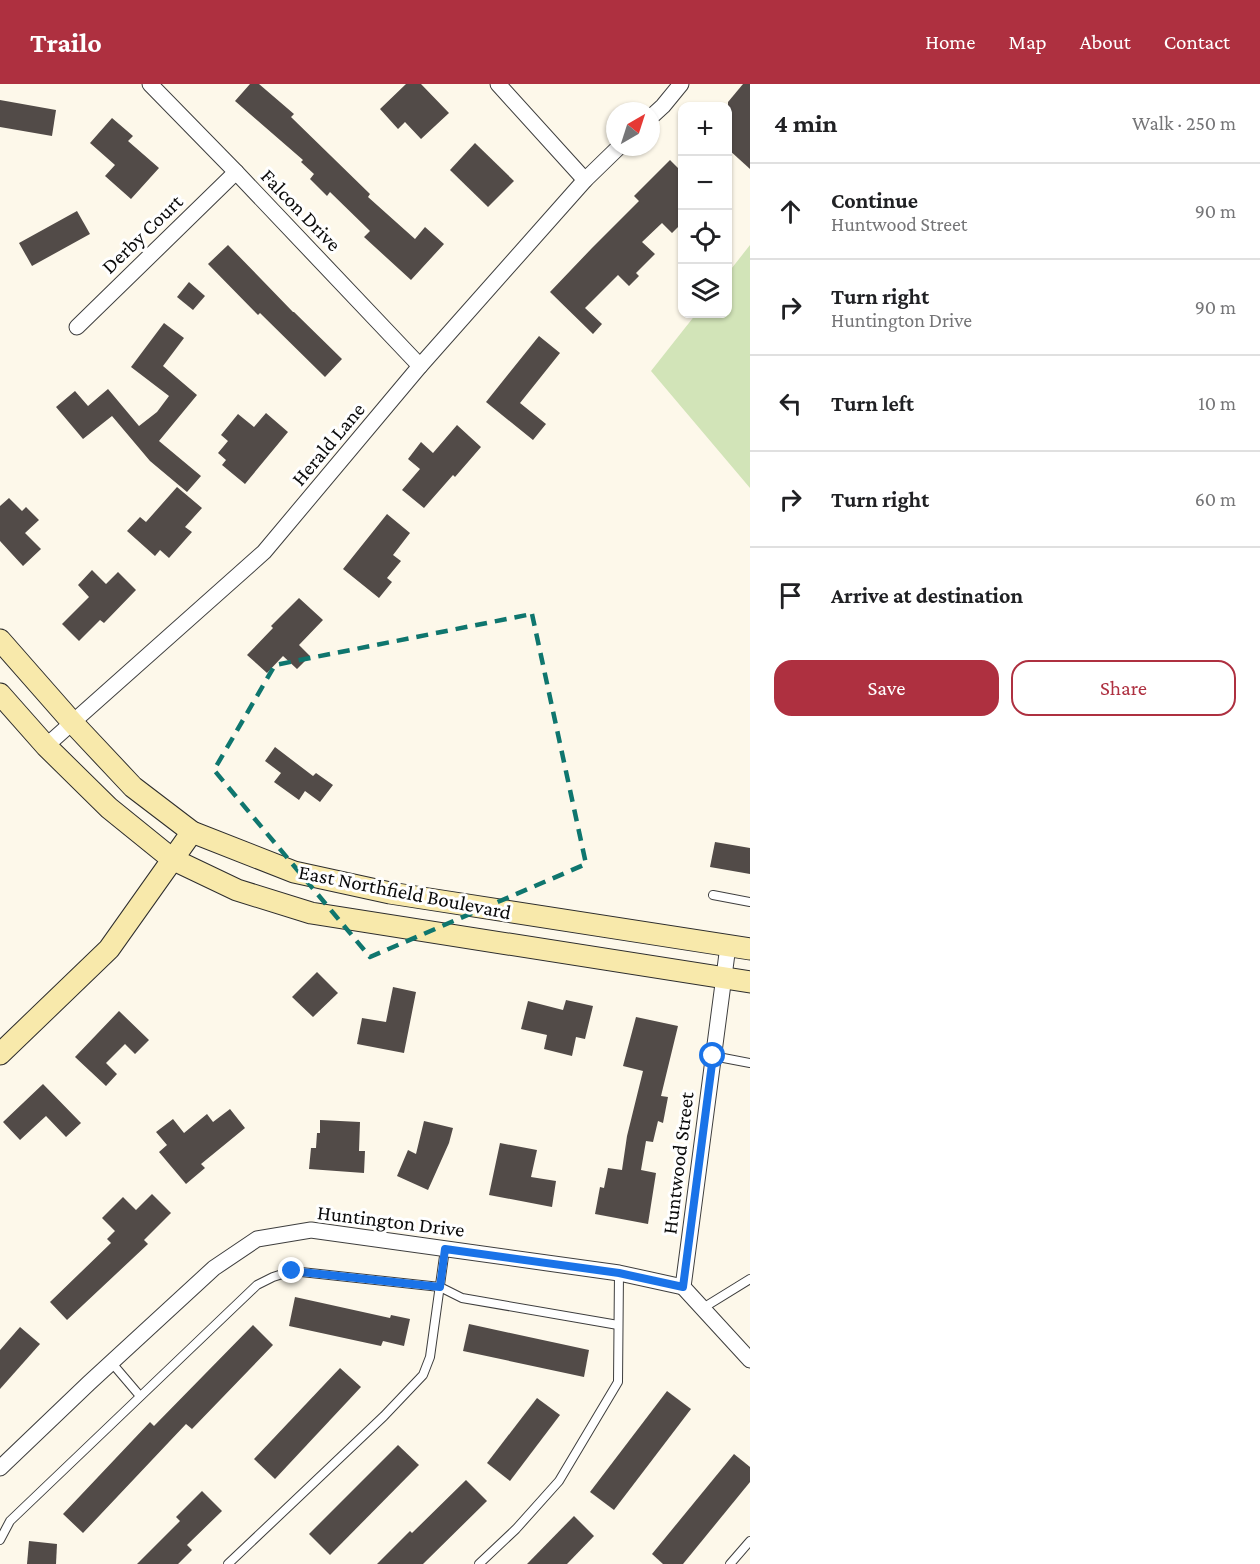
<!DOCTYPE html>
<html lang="en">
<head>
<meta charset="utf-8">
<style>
	:root { --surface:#fff; --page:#f6f6f6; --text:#202124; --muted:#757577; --line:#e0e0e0; --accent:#ae3040 }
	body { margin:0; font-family:"Crimson Pro",serif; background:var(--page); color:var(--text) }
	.controls { position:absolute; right:18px; top:18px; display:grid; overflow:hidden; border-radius:12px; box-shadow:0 2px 4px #0004 }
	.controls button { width:54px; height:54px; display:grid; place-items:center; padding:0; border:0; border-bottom:2px solid var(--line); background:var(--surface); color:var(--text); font:30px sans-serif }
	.compass { position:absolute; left:606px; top:18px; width:54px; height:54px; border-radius:50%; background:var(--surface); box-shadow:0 2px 4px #0004; rotate:39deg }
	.stop { position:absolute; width:18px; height:18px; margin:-14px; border:4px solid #1a73e8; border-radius:50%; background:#fff }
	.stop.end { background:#1a73e8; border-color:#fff; box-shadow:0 2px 6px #0008 }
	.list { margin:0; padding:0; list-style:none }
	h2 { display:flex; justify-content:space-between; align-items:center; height:78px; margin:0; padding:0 24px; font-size:26px }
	h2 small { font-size:20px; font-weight:400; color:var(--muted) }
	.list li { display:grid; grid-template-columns:39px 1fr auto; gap:18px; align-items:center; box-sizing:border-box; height:96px; padding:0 24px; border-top:2px solid var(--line) }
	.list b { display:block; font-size:22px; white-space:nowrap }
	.list p { margin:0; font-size:20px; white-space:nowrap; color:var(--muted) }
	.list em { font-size:20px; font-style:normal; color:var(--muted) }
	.actions { display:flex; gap:12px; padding:18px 24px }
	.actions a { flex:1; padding:14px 0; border:2px solid var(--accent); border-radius:18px; text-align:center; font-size:21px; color:var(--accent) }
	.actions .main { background:var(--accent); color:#fff }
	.icon { flex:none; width:33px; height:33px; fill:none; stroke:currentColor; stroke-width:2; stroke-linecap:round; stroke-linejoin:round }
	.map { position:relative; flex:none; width:750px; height:1480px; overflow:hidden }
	header { display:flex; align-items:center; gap:36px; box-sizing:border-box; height:84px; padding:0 30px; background:var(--accent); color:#fff }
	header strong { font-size:28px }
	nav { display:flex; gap:33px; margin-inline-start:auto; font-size:21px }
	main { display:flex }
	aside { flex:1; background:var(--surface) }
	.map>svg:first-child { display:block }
	.green { fill:#d2e4b8 }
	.building { fill:#524b48 }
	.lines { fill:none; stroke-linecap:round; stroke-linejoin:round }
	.lane-casing { stroke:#3e3e3e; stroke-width:10 }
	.street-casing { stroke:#3e3e3e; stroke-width:17 }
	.secondary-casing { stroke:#2d2d2d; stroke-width:23 }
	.lane { stroke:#fff; stroke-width:8 }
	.street { stroke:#fff; stroke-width:15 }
	.secondary { stroke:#f8e9ab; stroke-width:21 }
	.route { stroke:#1a73e8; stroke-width:8 }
	.marked { fill:none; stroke:#0f766e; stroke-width:4.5; stroke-dasharray:12 8; stroke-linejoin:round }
	.labels { text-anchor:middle; stroke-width:6; stroke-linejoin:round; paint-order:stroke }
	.street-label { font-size:21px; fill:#0b0b0b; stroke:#fff }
</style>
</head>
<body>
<header>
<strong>Trailo</strong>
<nav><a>Home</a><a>Map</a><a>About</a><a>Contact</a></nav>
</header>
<main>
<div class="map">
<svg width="750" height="1480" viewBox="0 0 750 1480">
	<rect width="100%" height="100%" fill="#fdf8ea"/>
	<path class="green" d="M750,161v243l-99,-117 45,-57h32v-41z"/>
	<g class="building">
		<path d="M250,0h9l35,30 -3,3 79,77 -2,3 47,42 10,-12 19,17 -33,36 -47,-43 6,-6 -40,-39 -3,4 -17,-17 4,-5 -13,-12 2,-2 -68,-59z"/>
		<path d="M406,0h15l28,29 -28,26 -16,-17 -7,7 -18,-20z"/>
		<path d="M743,0h7v85l-22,-20v-47z"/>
		<path d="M0,16l56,10 -4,26 -52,-9z"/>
		<path d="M112,34l21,18 -5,5 31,27 -28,31 -26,-23 10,-11 -25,-22z"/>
		<path d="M475,59l39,38 -26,26 -38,-37z"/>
		<path d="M670,76l12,12v51l-10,10 -10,-10 -20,19 13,12 -19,19 3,3 -10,10 -11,-11 -33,33 17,16 -9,10 -43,-42 42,-44 47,-47 -5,-5z"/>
		<path d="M77,127l13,23 -58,32 -13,-23z"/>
		<path d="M228,161l65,67h1l48,47 -17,18 -65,-64 -2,2 -50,-51z"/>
		<path d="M189,198l16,14 -12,14 -16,-13z"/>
		<path d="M164,239l20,15 -21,28 34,29 -38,46 42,35 -14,16 -37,-31 -38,-45 -29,23 -27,-32 19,-16 13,15 20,-17 31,37 18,-14 12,-16 -38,-29z"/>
		<path d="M539,252l21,17 -40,50 26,21 -13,16 -47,-38z"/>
		<path d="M266,329l22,19 -43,52 -23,-19 4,-5 -8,-7 10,-12 -7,-6 17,-21 16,13z"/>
		<path d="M457,341l24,22 -26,30 -2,-2 -29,33 -22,-18 18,-21 -12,-10 13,-17 12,11z"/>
		<path d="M177,403l25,21 -17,19 7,5 -23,26 -9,-8 -5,6 -28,-25 13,-14 6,5z"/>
		<path d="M9,414l13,13 4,-4 13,13 -14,13 16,16 -18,17 -23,-25v-35z"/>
		<path d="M387,430l23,19 -17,22 8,6 -14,17 5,4 -13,16 -36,-29z"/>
		<path d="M92,486l14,14 12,-12 18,18 -32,33 -4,-3 -21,21 -17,-17 27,-27 -11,-12z"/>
		<path d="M299,514l24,22 -24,25 11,11 -13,13 -14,-13 -16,17 -20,-18 26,-27 -2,-2z"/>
		<path d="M275,663l38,29 3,-3 17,12 -13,17 -15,-11 -6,9 -25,-18 7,-9 -16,-12z"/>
		<path d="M715,758l35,6v26l-40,-7z"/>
		<path d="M317,888l21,21 -25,24 -21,-20z"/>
		<path d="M393,903l23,5 -12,61 -47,-9 5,-26 24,4z"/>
		<path d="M566,916l27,6 -8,33 -9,-2 -4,19 -28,-7 3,-14 -26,-6 7,-28 35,9z"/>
		<path d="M119,927l30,29 -14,14 -10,-10 -19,19 11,11 -11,12 -31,-29z"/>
		<path d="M636,933l42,9 -17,70 7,1 -5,26 -5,-2 -5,21 -7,-1 -5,29 15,3 -8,51 -53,-10 5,-27 4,1 4,-20 14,2 5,-34 16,-65 -20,-5z"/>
		<path d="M43,1000l38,39 -15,14 -20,-21 -26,24 -17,-18z"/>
		<path d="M230,1025l15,19 -44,36 4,4 -19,16 -27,-32 8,-7 -11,-13 17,-13 11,14 23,-19 6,8z"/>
		<path d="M320,1036l40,2 -1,29h6l-1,22 -55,-4 2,-21h5l1,-15h3z"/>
		<path d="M424,1037l29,7 -4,15 -21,47 -31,-14 11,-26 8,4z"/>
		<path d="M500,1059l37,7 -6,27 25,4 -4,26 -63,-12z"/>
		<path d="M152,1110l19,19 -27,27 4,4 -81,76 -17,-18 61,-59 -4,-4 8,-8 -13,-13 21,-21 13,13z"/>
		<path d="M295,1213l95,21 1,-3 19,4 -6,27 -21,-5 -2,5 -92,-20z"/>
		<path d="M469,1240l120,26 -5,27 -121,-26z"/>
		<path d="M253,1241l20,20 -81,84 -6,-5 -103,109 -20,-19 87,-92 4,4z"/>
		<path d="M20,1243l20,17 -40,45v-39z"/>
		<path d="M340,1284l21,19 -86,92 -21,-20z"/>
		<path d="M667,1307l24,18 -77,101 -24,-18z"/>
		<path d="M537,1314l23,17 -50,66 -23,-18z"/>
		<path d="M398,1361l21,20 -89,90 -21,-21z"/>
		<path d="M734,1370l16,13v15l-67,82h-20l-11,-10z"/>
		<path d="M466,1396l21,21 -64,63h-46l33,-33 2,2z"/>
		<path d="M202,1407l20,20 -35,34 5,5 -14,14h-41l43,-43 -4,-4z"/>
		<path d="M574,1432l20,20 -27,28h-40z"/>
		<path d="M29,1457l28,3 -1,20h-29z"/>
	</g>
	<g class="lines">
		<g class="lane-casing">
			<g id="lane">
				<path d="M713,811l37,7"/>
				<path d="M713,972l37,7"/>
				<path d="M703,1224l47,-29"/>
				<path d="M111,1278l29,34"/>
				<path d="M0,1456l10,-19 247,-236 16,-8 19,-6 148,16 22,11 156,27"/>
				<path d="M228,1480l156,-148 39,-41 7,-18 15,-108"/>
				<path d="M479,1480l37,-35 43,-48 59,-99 1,-109"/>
				<path d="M730,1480l20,-23"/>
			</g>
		</g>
		<g class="street-casing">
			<g id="street">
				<path d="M150,0l86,88 184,194"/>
				<path d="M498,0l87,96"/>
				<path d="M651,33l12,-11 18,-22"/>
				<path d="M77,243l159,-155"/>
				<path d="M46,662l218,-194 156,-186 165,-186 34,-33"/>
				<path d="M728,862l-45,341 67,73"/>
				<path d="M0,1384l89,-85 125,-115 43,-29 54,-9 308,43 64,14"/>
			</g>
		</g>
		<g class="secondary-casing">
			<g id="secondary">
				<path d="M0,556l72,82 61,65 59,45 102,40 96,21 360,56"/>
				<path d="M0,610l46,52 63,62 63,51 65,31 74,23 439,69"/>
				<path d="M0,970l109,-105 83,-117"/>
			</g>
		</g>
		<use href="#lane" class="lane"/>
		<use href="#street" class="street"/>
		<use href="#secondary" class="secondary"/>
	</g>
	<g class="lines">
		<path class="route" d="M292,1187l148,16 5,-38 174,24 64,14 30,-231"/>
	</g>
	<path class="marked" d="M532,530l54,250 -216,93 -156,-187 61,-105z"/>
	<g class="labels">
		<g class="street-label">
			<text transform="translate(301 126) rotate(46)" y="7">Falcon Drive</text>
			<text transform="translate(142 150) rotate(-44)" y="7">Derby Court</text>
			<text transform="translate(328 360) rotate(-50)" y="7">Herald Lane</text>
			<text transform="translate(405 808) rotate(11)" y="7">East Northfield Boulevard</text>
			<text transform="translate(678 1079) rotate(-83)" y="7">Huntwood Street</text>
			<text transform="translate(391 1137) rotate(7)" y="7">Huntington Drive</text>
		</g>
	</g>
</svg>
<div class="controls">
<button>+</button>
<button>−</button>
<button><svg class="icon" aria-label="locate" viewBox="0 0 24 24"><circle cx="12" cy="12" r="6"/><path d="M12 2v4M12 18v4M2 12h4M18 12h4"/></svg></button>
<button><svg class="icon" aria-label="layers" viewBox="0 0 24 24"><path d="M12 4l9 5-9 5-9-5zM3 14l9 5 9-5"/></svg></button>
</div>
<svg class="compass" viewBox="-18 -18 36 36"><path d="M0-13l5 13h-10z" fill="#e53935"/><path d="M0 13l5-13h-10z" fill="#757577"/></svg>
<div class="stop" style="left:713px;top:972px"></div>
<div class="stop end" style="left:292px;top:1187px"></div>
</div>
<aside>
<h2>4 min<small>Walk · 250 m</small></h2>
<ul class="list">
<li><svg class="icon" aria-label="ahead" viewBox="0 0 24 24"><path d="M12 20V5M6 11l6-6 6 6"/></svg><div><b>Continue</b><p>Huntwood Street</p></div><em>90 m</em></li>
<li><svg class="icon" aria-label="right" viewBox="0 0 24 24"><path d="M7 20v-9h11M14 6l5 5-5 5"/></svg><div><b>Turn right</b><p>Huntington Drive</p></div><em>90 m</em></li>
<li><svg class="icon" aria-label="left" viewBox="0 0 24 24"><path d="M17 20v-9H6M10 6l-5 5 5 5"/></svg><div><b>Turn left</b></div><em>10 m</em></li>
<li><svg class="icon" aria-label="right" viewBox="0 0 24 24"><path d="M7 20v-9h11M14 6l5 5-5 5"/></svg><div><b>Turn right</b></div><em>60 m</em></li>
<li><svg class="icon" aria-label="arrive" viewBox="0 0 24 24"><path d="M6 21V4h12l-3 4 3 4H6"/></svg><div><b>Arrive at destination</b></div></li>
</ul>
<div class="actions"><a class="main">Save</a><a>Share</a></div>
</aside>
</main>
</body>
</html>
